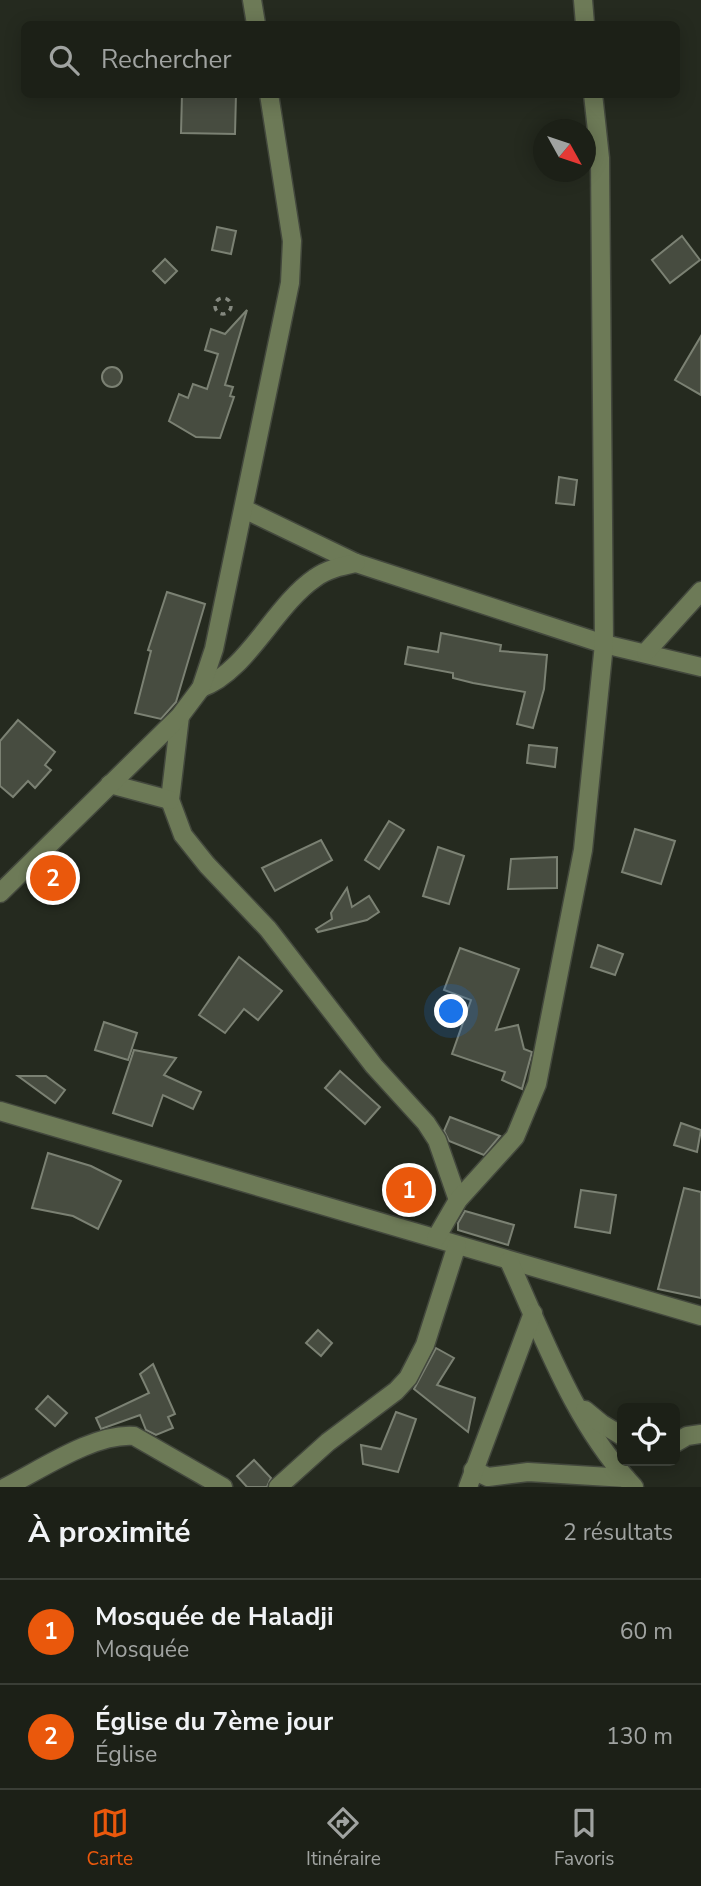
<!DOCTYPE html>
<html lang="fr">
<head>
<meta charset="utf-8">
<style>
	:root { --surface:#1c2017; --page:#252820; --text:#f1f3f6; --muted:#a0a3a1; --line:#3a3e36; --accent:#ea580c }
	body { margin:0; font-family:"Nunito Sans",sans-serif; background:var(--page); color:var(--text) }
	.controls { position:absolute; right:21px; bottom:21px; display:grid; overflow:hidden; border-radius:10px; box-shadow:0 4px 18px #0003 }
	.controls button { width:63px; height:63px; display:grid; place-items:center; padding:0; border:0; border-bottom:2px solid var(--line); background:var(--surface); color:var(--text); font:35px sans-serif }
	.compass { position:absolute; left:533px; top:119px; width:63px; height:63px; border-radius:50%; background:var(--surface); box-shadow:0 4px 18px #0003; rotate:130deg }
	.you { position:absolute; left:452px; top:1012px; width:24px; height:24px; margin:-18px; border:5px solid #fff; border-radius:50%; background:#1a73e8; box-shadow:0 0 0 10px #1a73e833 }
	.badge { display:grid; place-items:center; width:46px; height:46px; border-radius:50%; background:var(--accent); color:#fff; font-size:23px; font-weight:700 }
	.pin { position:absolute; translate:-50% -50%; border:4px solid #fff; box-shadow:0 2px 7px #0006 }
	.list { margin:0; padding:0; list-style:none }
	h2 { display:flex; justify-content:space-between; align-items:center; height:91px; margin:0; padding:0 28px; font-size:30px }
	h2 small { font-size:23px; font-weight:400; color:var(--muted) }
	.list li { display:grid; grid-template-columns:46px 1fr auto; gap:21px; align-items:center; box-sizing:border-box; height:105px; padding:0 28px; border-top:2px solid var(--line) }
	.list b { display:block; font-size:26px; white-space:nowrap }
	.list p { margin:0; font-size:23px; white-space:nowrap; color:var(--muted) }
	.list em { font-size:23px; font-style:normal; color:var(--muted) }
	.icon { flex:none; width:38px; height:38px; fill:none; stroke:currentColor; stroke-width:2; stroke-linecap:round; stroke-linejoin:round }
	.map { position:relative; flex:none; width:701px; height:1487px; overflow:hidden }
	.search { position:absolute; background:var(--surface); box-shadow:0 4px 18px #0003; left:21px; right:21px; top:21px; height:77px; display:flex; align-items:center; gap:18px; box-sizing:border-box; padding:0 24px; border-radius:10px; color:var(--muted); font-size:26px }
	.sheet { height:301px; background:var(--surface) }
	nav { display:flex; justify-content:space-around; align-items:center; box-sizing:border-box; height:98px; border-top:2px solid var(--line); background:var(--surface); font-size:19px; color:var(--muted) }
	nav a { display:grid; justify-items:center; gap:4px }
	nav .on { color:var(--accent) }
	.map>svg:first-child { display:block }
	.building { fill:#474c40; stroke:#7b8173; stroke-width:2 }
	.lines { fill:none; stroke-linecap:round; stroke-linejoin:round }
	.minor-casing { stroke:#43483d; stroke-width:21 }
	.path { stroke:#84887f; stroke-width:3.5; stroke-dasharray:5 5; stroke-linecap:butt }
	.minor { stroke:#6d7a57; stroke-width:18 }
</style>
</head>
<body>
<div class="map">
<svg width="701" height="1487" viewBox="0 0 701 1487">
	<rect width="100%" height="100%" fill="#252a1f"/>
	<g class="building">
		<path d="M182,94h54l-1,40 -54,-1z"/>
		<path d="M217,227l19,4 -5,23 -19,-4z"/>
		<path d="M682,236l18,24 -30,23 -18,-23z"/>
		<path d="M165,259l12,12 -12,12 -12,-12z"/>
		<path d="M247,310l-22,75 8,2 -3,9 4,1 -14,41 -24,-1 -27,-16 10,-27 9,4 5,-14 14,5 11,-35 -13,-4 6,-21 14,5z"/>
		<path d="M701,336v59l-26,-15z"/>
		<circle cx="112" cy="377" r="10"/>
		<path d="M559,477l18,3 -3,25 -18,-2z"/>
		<path d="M167,592l38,12 -29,98 -15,17 -26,-6 16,-62 -3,-1z"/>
		<path d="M441,633l60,12 -1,6 47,4 -3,34 -11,39 -16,-4 8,-32 -52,-9 -20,-5v-5l-48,-9 3,-17 30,5z"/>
		<path d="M18,720l37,32 -10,13 6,5 -16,18 -7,-7 -15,16 -13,-11v-45z"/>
		<path d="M529,745l28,3 -2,19 -28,-4z"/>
		<path d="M389,821l15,9 -25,39 -14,-9z"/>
		<path d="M635,829l40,12 -14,43 -39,-12z"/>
		<path d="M321,840l11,20 -57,31 -13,-23z"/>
		<path d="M438,847l26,9 -15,48 -26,-8z"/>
		<path d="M557,857v31l-49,1 3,-30z"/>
		<path d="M57,863l13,14 -21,20 -13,-14z"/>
		<path d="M347,888l5,19 17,-11 10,16 -12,8 -49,12 -2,-3 16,-10 -1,-6z"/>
		<path d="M598,945l25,9 -8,21 -24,-8z"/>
		<path d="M460,948l59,21 -23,61 22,-5 6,24 8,3 -10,37 -20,-9 3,-8 -53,-18 19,-54 -27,-10z"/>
		<path d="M239,957l43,34 -24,29 -14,-11 -19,24 -26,-18z"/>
		<path d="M104,1022l33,11 -9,27 -33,-10z"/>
		<path d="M134,1050l42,8 -12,17 37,17 -8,17 -30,-14 -11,31 -39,-13z"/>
		<path d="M340,1071l40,36 -15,17 -40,-36z"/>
		<path d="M18,1076h28l19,14 -10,13z"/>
		<path d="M450,1117l50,19 -16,19 -35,-14 -5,-10z"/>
		<path d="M681,1123l20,7 -4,22 -23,-7z"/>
		<path d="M48,1153l43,13 30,15 -23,48 -25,-13 -41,-8z"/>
		<path d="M402,1168l24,9 -11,31 -25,-8z"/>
		<path d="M684,1188l17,4v106l-43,-9z"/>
		<path d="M581,1190l35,5 -6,38 -35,-6z"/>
		<path d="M465,1211l49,14 -6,20 -50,-15v-7z"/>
		<path d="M318,1330l14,13 -11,13 -15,-13z"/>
		<path d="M436,1348l18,10 -17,27 38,13 -7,34 -54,-43z"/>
		<path d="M153,1364l22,50 -7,3 5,11 -17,7 -10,-5 -6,-15 -39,14 -5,-11 53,-25 -9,-19z"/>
		<path d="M48,1396l19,17 -12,13 -19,-17z"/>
		<path d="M396,1412l20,7 -18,53 -35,-8 -2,-19 20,4z"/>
		<path d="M254,1460l17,18 -4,9h-20l-10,-11z"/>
	</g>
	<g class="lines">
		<g class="minor-casing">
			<g id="minor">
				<path d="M252,0l4,24"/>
				<path d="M583,0l2,24"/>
				<path d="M244,509l112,54 248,81 97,23"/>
				<path d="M646,652l55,-61"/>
				<path d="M201,688c46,-16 73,-82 114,-110 12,-9 27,-12 41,-15"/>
				<path d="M180,716l-10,84 13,35 24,30 61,64 106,137 52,57 11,17 21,60"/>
				<path d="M110,784l60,16"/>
				<path d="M0,893l180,-177 21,-28 13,-39 76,-366 2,-42 -23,-147"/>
				<path d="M0,1111l701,205"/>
				<path d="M436,1238l22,-38 57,-63 22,-53 46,-234 21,-206 -4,-486 -7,-64"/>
				<path d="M509,1261c36,79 65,162 125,226"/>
				<path d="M585,1410l17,14 20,12"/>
				<path d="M675,1443l12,-7 14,-2"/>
				<path d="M473,1470l15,7 40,-5 98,6"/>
				<path d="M6,1487c36,-18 88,-54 128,-51l89,51"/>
				<path d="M278,1487l50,-45 68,-51 12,-13 17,-33 32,-100"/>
				<path d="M468,1487l65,-174"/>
			</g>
		</g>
		<circle class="path" cx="223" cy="306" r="8"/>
		<use href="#minor" class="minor"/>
	</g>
</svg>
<div class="controls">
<button><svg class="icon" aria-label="locate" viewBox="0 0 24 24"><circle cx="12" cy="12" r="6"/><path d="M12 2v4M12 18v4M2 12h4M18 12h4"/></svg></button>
</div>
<svg class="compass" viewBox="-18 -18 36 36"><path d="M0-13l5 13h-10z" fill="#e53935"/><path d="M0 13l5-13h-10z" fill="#a0a3a1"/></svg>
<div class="you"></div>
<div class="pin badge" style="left:409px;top:1190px">1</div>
<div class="pin badge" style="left:53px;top:878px">2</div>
<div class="search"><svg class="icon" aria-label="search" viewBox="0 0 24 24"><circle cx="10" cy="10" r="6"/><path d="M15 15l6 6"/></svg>Rechercher</div>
</div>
<section class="sheet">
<h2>À proximité<small>2 résultats</small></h2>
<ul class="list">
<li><span class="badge">1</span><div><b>Mosquée de Haladji</b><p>Mosquée</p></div><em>60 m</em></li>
<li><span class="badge">2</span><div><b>Église du 7ème jour</b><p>Église</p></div><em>130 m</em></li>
</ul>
</section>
<nav>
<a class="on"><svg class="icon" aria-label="map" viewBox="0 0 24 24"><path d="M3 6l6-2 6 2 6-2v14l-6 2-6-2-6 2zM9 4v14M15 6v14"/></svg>Carte</a>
<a><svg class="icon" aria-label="directions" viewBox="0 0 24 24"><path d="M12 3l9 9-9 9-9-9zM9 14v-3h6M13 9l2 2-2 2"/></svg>Itinéraire</a>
<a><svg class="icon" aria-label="saved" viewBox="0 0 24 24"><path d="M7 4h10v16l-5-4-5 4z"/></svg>Favoris</a>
</nav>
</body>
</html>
